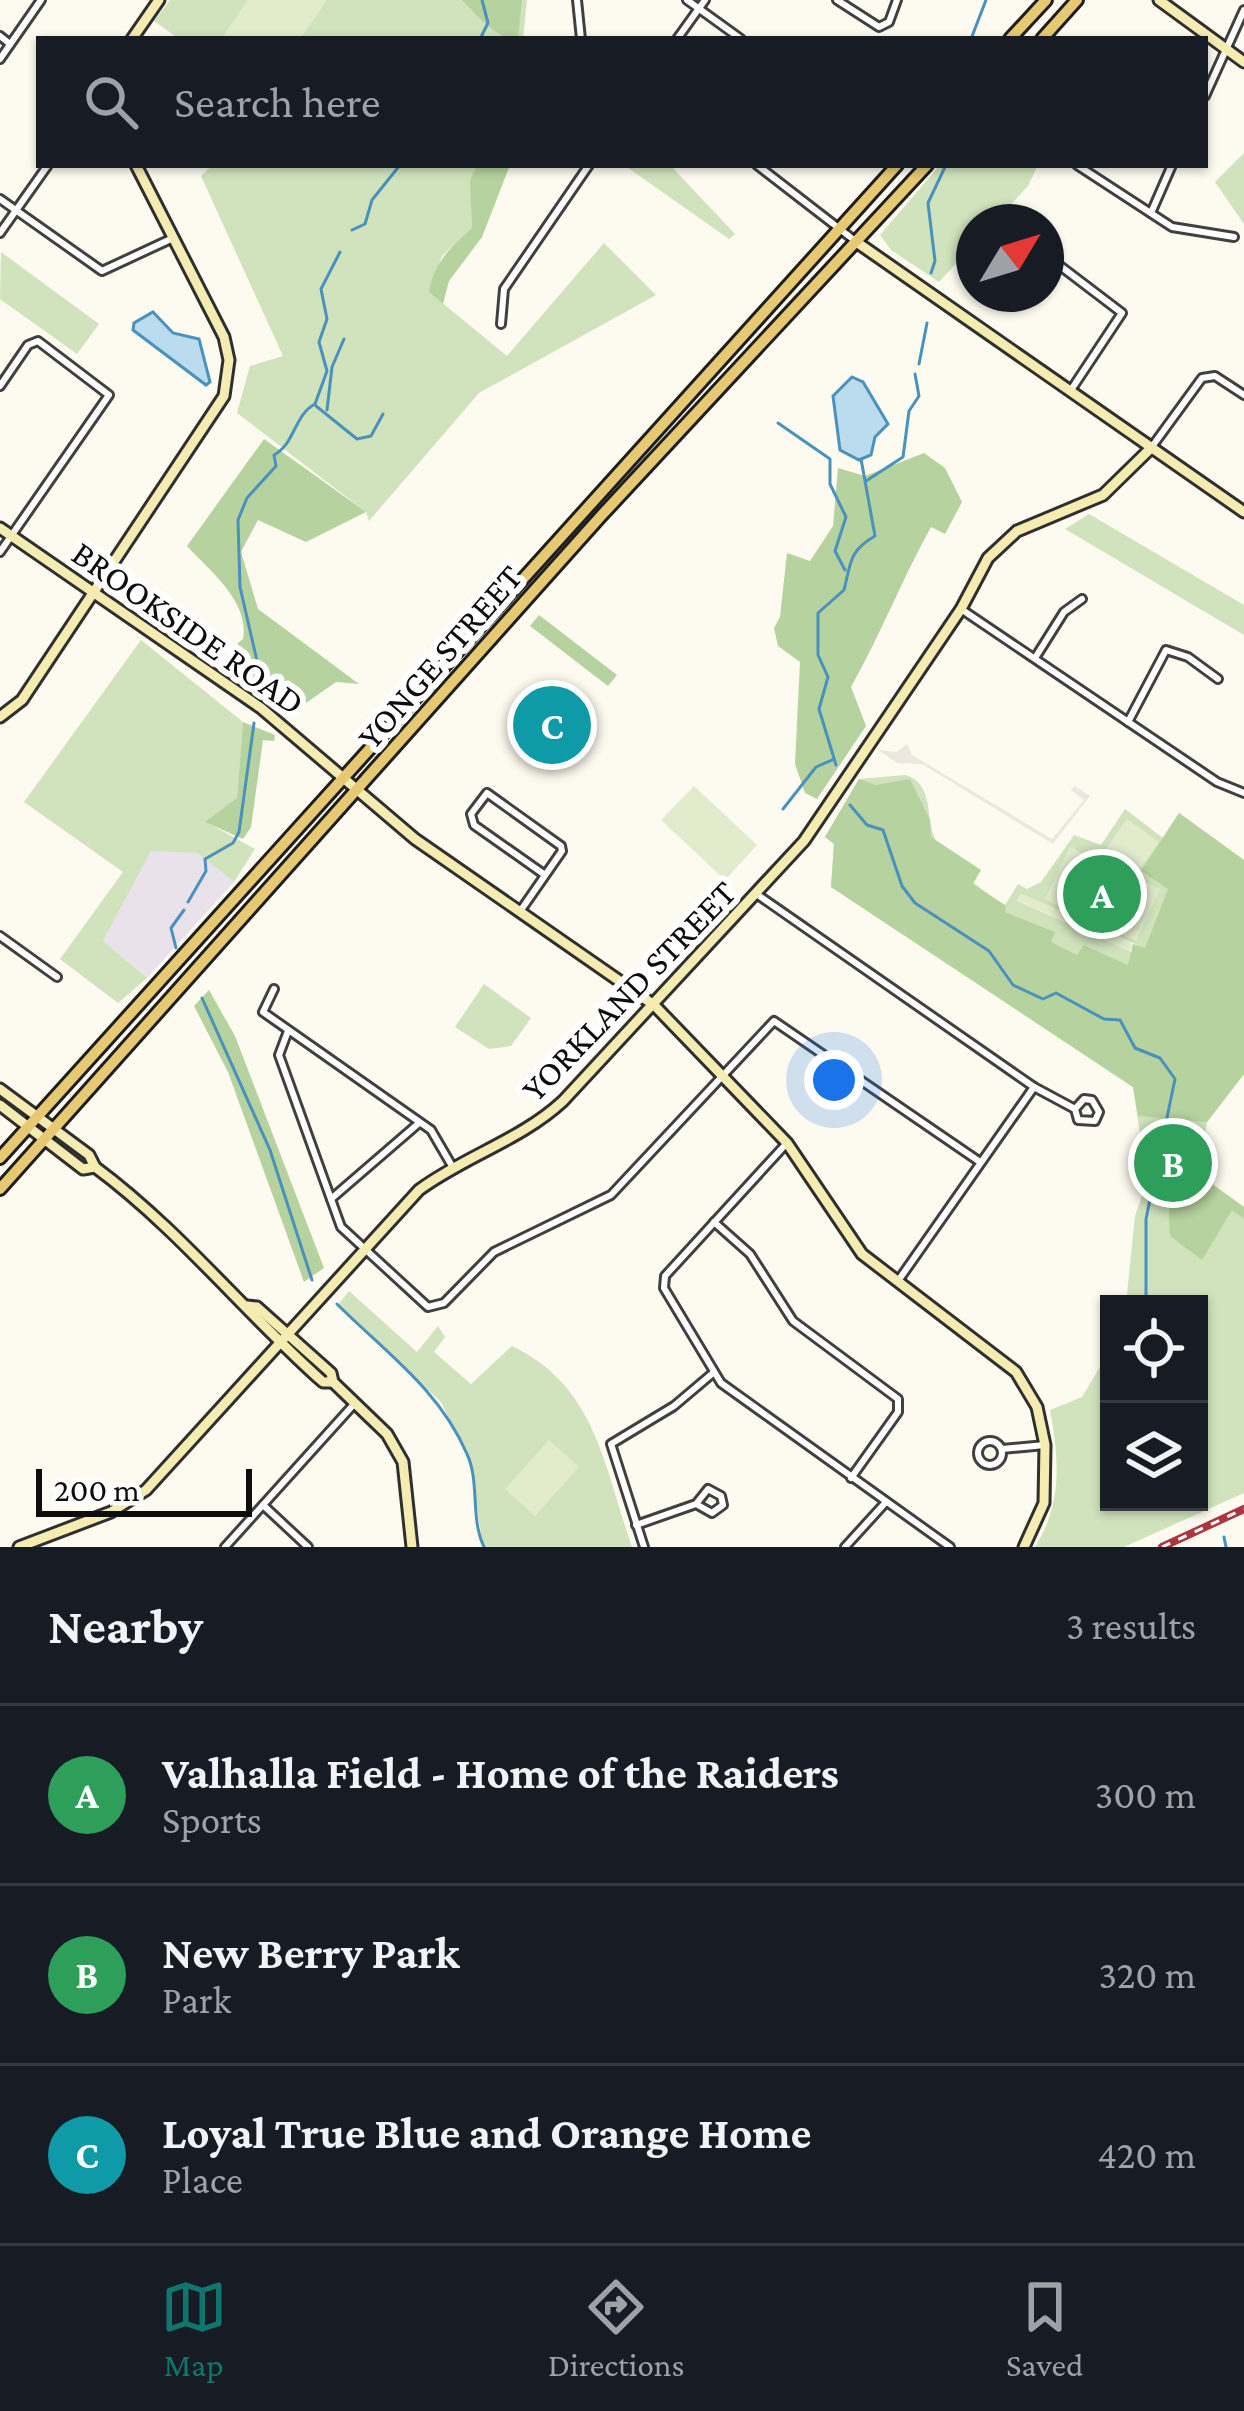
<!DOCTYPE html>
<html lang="en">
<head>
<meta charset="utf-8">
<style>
	:root { --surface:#171b24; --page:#20242c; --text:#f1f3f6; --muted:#9ea1a6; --line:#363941; --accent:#0f766e }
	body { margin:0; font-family:"Crimson Pro",serif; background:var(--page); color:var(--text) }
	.controls { position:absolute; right:36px; bottom:36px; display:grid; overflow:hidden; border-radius:0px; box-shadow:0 3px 9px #0004 }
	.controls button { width:108px; height:108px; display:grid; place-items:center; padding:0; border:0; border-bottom:3px solid var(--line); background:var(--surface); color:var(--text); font:60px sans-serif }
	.compass { position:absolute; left:956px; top:204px; width:108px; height:108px; border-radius:50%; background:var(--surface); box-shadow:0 3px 9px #0004; rotate:52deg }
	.scale { position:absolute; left:36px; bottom:30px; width:216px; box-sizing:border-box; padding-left:12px; border:6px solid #0d0d0d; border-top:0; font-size:33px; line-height:42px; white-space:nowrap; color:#0d0d0d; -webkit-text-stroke:9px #fff; paint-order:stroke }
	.you { position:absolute; left:834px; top:1080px; width:42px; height:42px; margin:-30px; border:9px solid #fff; border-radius:50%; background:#1a73e8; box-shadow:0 0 0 18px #1a73e833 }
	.badge { display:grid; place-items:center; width:78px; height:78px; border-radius:50%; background:var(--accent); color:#fff; font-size:39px; font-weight:700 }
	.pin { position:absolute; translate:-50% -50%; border:6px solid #fff; box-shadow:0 3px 12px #0006 }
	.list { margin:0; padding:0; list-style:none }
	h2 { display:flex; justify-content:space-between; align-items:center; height:156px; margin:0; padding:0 48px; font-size:51px }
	h2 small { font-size:39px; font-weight:400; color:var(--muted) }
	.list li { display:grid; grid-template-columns:78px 1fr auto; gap:36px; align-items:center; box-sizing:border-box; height:180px; padding:0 48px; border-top:3px solid var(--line) }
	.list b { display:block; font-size:45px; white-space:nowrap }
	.list p { margin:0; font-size:39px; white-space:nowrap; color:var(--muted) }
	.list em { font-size:39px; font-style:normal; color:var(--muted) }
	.icon { flex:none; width:66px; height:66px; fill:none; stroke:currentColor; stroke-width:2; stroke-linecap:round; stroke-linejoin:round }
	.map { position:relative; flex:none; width:1244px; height:1547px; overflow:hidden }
	.search { position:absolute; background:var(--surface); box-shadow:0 3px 9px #0004; left:36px; right:36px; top:36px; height:132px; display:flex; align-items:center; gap:30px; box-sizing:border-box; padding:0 42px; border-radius:0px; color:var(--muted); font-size:45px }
	.sheet { height:696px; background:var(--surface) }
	nav { display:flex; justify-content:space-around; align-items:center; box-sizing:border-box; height:168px; border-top:3px solid var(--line); background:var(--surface); font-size:33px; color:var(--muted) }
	nav a { display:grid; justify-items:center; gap:6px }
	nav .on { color:var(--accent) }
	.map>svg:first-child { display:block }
	.industrial { fill:#eae2eb }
	.green { fill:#d1e3bd; fill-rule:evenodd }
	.forest { fill:#b6d29e }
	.pitch { fill:#e2eccd }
	.plaza { fill:#ece8df }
	.water { fill:#badcee; stroke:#4a91bc; stroke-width:3 }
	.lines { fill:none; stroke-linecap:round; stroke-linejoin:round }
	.stream { stroke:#4a91bc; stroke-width:3 }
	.street-casing { stroke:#404040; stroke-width:12 }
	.secondary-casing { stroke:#2f2f2f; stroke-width:15 }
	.primary-casing { stroke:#1e1e1e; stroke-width:16 }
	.street { stroke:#fff; stroke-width:6 }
	.secondary { stroke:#f5ecb2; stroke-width:9 }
	.primary { stroke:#e7c974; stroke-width:10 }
	.rail-casing { stroke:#ac363e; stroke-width:8 }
	.rail { stroke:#fff; stroke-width:3; stroke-dasharray:9; stroke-linecap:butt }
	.labels { text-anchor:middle; stroke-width:12; stroke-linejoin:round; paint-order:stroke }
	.street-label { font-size:36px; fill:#0d0d0d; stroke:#fff }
</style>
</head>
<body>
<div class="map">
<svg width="1244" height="1547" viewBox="0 0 1244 1547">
	<rect width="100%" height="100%" fill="#fdfaef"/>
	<path class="industrial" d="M151,850l46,3 37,29 -87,96 -44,-37z"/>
	<g class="green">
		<path d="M170,0h357l-4,39h-344l-25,-18z"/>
		<path d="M1244,153v71l-29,-42z"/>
		<path d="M212,165h265l-6,15 1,48 -30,28 -13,36 78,64 97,-113 52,52 -177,98 -110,128 -3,-9 -129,-99 13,-47 33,-10 -82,-180z"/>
		<path d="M624,165h46l65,69 -6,5z"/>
		<path d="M940,165h98l-10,21 -33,36h-21v22l-35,38 -48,-32 -11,-15z"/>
		<path d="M1,252l98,72 -22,30 -77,-55z"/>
		<path d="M1089,514l155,91v30l-179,-106z"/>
		<path d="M141,640l102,82 -6,77 -31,23 49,27 -21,33 -37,-29 -46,-2 -48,90 44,37 -29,25 -58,-44 63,-87 -99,-70z"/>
		<path d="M905,775c26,7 22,36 27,55 8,30 48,59 73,75l13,-21 9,5 14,-7 33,-47 27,10 24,-36 38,29 16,-25 65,47v214l-37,48 -8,52 45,33v286l-120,54h-89c28,-45 24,-87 15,-137l32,-13 27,-45v150h90v-198h-73l9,-88 12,-35 -14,-94 -302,-200 3,-43 -9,-7 34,-58zM1021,894l123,54 -13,33 -46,-36 43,21 6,-8 -4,-7 -112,-50z"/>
		<path d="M484,984l47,34 -20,28 -22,3 -34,-22z"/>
		<path d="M349,1291l68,61 21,-26 7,11 -11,15 37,32 41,-38c84,40 92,120 120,201h-149l-13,-85 -29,-60 -104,-96z"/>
	</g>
	<g class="forest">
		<path d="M462,0h60l-4,39c-23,0 -40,-23 -56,-39z"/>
		<path d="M477,165h33l-28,72 -33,44 -6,23 -14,-12c5,-30 21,-44 43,-64l-2,-47z"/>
		<path d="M264,439l102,73 -60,30 -48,-22 -17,32 17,57 101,75 -23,-2 -47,33 -59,-38v-27l13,-11c7,-37 -33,-68 -56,-93z"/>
		<path d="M924,453l21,15 17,34 -17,32 -14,-7c-30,54 -50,107 -80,160l15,39 -49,73 -12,-6 -10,-29 5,-102 -22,-16 -4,-18 6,-11 7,-64 23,8 23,-35 5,-58 27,8z"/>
		<path d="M539,615l78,60 -9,11 -78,-60z"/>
		<path d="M243,722l32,13 -1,6 -11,-1 -12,87 -8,12 -38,-17 32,-24z"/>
		<path d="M859,779l17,6 34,-6 20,41 1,17 50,33 -8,14 33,22 -1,6 50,20 -4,10 26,13 7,-10 44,20 5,-21 12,4 23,-59 -27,-18 38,-58 65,47v214l-37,48 -69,-6 -5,-29 -302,-200 3,-43 -9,-7z"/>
		<path d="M209,990l26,46 89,232 -20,14 -76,-210 -34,-66z"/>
		<path d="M1202,1152l-3,23 45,32v12l-12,-9 -30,50 -32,-24c-2,-38 -4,-65 32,-84z"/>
	</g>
	<g class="pitch">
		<path d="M248,0h79l-27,39h-71l-5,-4z"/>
		<path d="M694,786l63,59 -32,35 -64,-60z"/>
		<path d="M1127,819l32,23 -22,31 -32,-23z"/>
		<path d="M1070,847l90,42 -24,52 -91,-42z"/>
		<path d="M1020,893l113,51 -3,7 -113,-51z"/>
		<path d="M549,1440l30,27 -44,49 -30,-27z"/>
	</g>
	<path class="plaza" d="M907,744l5,11 140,84 32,-39 -13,-10 4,-4 15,10 -37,48 -131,-80 -25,-1 -19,-13 18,2z"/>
	<g class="water">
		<path d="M153,312l20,21 26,6 11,43 -4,3 -73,-55 1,-7z"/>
		<path d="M852,377l11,5 25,42 -13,13 -4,18 -12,5 -19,-10 -7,-54z"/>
	</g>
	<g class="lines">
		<g class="stream">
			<path d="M480,39l8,-16 -6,-23"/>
			<path d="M971,39l15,-39"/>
			<path d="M352,230l13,-6 7,-24 28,-35"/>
			<path d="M931,273l4,-12 -7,-58 17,-36"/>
			<path d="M919,364l8,-41"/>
			<path d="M316,406l41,33 14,-3 12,-22"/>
			<path d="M327,410l5,-43 12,-28"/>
			<path d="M778,423l52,36v25l16,33 -11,34 10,19"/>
			<path d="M866,481l37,-24 6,-46 10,-15 -4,-22"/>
			<path d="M258,695l2,-21 -20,-87 -2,-67 9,-22 29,-32 -2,-11c21,-11 20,-40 41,-51l12,-33 -8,-29 8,-23 -6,-30 19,-37"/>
			<path d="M836,765l-17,-56 9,-32 -10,-22v-42l26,-23c7,-28 5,-39 31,-54l-14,-77"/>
			<path d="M850,805l17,20 16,5 19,56 13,17 74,48 24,34 30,14 13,-6 48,26 16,1 15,28 25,10 15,21 -29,140v85"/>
			<path d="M783,809l33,-42 16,-7"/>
			<path d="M188,902l18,-31 -1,-12 28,-16 6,-11 15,-109"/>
			<path d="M176,948l-5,-20 13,-18"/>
			<path d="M202,998l68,152 42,130"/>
			<path d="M1164,1152l36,-15"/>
			<path d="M337,1304c48,48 102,85 130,150 13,28 3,64 17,93"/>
			<path d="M1199,1389l6,9 -6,10"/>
			<path d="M1224,1537l2,10"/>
		</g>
		<g class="street-casing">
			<g id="street">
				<path d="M577,0l4,39"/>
				<path d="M687,0l54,39"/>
				<path d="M837,0l42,27 10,-5 8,-22"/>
				<path d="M0,36l10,8"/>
				<path d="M677,39l28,-39"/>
				<path d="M0,59l41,-59"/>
				<path d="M1205,96l39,-86"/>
				<path d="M757,165l97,75"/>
				<path d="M1077,165l95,62 62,10"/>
				<path d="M0,199l102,72 71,-33"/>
				<path d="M1151,213l21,-48"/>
				<path d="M0,233l48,-68"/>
				<path d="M1046,244l10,8 -1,10 67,51 -51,77"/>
				<path d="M501,324l3,-35 85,-124"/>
				<path d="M0,386l28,-41 10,-4 71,54 -109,157"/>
				<path d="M1151,448l51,-70 13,-2 29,19"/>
				<path d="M961,609l256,173 27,11"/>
				<path d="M1035,658l29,-46 18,-13"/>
				<path d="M1128,722l38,-72 22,7 30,22"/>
				<path d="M758,895l276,192 41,22 3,11 17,1 4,-9 -7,-12 -8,-1 -9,10"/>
				<path d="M521,910l41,-59 -1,-5 -74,-53 -16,21 3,11 71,50"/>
				<path d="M0,936l57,41"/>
				<path d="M274,989l-11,23 168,118 21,36"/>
				<path d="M288,1031l-9,24 62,172 87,80 16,-4 50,-51 117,-57 163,-174 206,141"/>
				<path d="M786,1144l-121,132 -1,12 57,95 229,164"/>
				<path d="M331,1199l88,-76"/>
				<path d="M714,1222l36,32 43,67 105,78v13l-47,66"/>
				<path d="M898,1281l136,-194"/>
				<circle cx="990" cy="1453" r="12"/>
				<path d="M1002,1449l43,-4"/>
				<path d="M263,1505l45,42"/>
				<path d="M636,1525l60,-21 12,-15 13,7 2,9 -11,8 -16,-9"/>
				<path d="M225,1547l130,-144"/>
				<path d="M644,1547l-33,-103 63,-38 39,-33"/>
				<path d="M845,1547l41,-45"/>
			</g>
		</g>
		<g class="secondary-casing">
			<g id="secondary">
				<path d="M1159,0l85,62"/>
				<path d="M132,39l27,-39"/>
				<path d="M855,241l389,271"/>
				<path d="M0,528l261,180 154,131 239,166 133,138 75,111 154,118 21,35 8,38 -1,58 -20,44"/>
				<path d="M0,717l22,-17 202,-304 5,-36 -5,-23 -88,-172"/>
				<path d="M0,1089l89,66 6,12c85,63 150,146 228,215h10"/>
				<path d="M0,1105l83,64 12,-2"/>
				<path d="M247,1306l10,1 74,66 2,9 54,52 16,28 9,85"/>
				<path d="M19,1547l92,-35 35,-22 273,-300c46,-34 102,-50 144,-89l241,-260 157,-232 27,-51 29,-27 86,-36 48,-47"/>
			</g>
		</g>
		<g class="primary-casing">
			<g id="primary">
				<path d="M1010,39l36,-39"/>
				<path d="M1042,39l35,-39"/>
				<path d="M0,1158l897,-993"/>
				<path d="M0,1189l600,-672 327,-352"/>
			</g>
		</g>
		<use href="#street" class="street"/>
		<use href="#secondary" class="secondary"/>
		<use href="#primary" class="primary"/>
		<g class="rail-casing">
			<path id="rail" d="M1162,1547l82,-38"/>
		</g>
		<use href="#rail" class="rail"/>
	</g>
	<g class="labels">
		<g class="street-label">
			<text transform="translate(189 627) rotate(35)" y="13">BROOKSIDE ROAD</text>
			<text transform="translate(439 656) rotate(-49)" y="13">YONGE STREET</text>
			<text transform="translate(628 990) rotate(-46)" y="13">YORKLAND STREET</text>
		</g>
	</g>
</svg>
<div class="controls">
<button><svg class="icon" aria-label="locate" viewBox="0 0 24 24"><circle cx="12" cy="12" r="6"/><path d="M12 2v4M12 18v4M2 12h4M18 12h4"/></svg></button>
<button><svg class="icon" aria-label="layers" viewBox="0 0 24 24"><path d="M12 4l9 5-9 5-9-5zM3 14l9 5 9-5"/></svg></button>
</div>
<svg class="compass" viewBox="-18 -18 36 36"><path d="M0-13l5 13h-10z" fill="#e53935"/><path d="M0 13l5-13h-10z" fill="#9ea1a6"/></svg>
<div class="scale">200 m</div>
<div class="you"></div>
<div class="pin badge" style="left:1102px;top:894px;background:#2e9e5b">A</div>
<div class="pin badge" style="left:1173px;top:1163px;background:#2e9e5b">B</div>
<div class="pin badge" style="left:552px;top:725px;background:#0f9aa8">C</div>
<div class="search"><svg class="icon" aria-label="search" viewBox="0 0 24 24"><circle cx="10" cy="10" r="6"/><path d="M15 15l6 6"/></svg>Search here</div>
</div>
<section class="sheet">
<h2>Nearby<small>3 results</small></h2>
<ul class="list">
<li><span class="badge" style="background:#2e9e5b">A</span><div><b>Valhalla Field - Home of the Raiders</b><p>Sports</p></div><em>300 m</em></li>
<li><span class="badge" style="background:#2e9e5b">B</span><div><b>New Berry Park</b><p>Park</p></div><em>320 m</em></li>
<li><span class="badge" style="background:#0f9aa8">C</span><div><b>Loyal True Blue and Orange Home</b><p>Place</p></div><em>420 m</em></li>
</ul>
</section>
<nav>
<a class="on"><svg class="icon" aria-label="map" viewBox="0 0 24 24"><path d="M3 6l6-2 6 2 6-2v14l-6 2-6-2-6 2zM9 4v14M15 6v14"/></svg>Map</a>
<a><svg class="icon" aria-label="directions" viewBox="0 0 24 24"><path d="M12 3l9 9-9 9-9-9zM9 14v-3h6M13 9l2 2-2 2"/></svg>Directions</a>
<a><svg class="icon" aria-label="saved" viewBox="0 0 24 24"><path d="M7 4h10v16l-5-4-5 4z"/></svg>Saved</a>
</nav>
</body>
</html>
